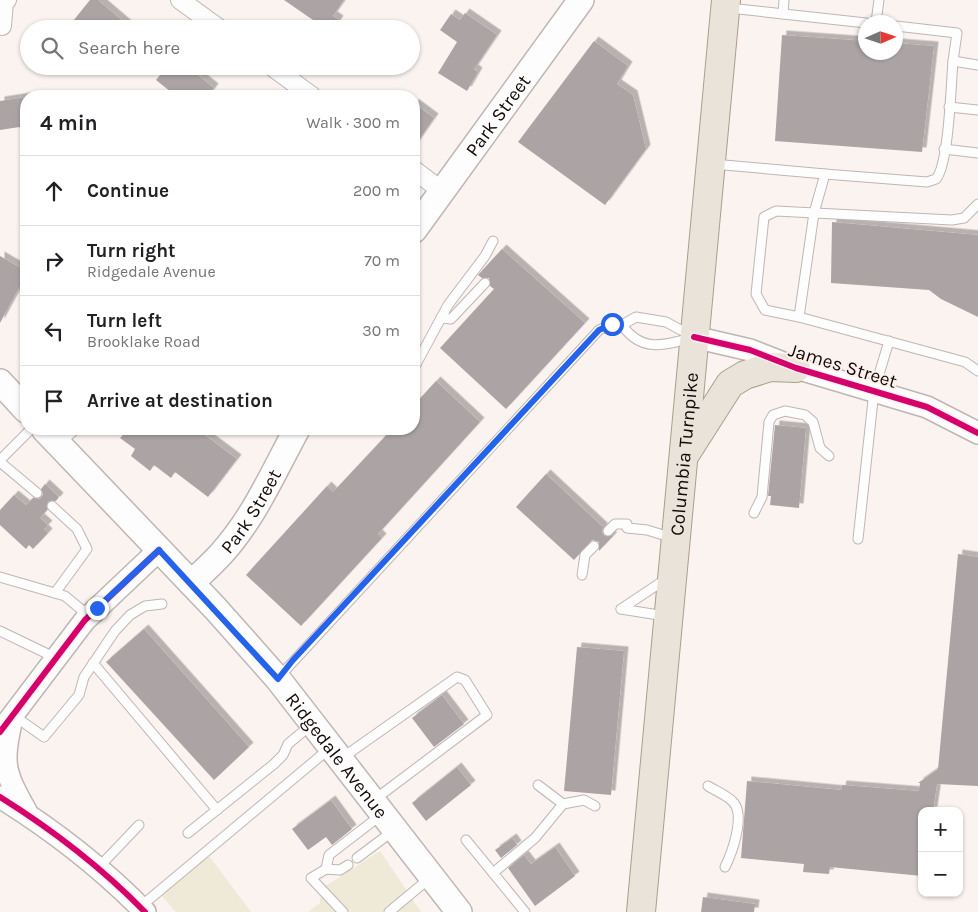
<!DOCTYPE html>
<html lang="en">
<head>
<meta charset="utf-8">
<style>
	:root { --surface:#fff; --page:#f2f2f2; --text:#202124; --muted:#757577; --line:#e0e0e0 }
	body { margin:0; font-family:Karla,sans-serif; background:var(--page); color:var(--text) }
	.controls { position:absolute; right:15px; bottom:15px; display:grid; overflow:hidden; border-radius:10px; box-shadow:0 1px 4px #0004 }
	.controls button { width:45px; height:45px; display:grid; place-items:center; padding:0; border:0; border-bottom:1px solid var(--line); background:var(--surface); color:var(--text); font:25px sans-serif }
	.compass { position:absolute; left:858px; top:15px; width:45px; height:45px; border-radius:50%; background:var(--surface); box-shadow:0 1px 4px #0004; rotate:87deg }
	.stop { position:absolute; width:15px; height:15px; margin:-11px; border:4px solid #2563eb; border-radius:50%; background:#fff }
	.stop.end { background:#2563eb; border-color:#fff; box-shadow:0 1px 5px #0008 }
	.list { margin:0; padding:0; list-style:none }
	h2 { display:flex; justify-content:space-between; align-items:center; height:65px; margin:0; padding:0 20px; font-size:21px }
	h2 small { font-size:16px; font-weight:400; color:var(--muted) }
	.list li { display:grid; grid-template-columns:32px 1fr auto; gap:15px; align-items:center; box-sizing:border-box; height:70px; padding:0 20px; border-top:1px solid var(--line) }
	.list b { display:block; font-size:19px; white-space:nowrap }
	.list p { margin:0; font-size:16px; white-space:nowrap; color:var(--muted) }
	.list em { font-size:16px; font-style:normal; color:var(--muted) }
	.icon { flex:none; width:28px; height:28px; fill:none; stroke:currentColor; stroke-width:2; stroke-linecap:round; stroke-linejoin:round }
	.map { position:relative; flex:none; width:978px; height:912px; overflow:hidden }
	.search { position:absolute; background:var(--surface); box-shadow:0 1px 4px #0004; left:20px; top:20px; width:400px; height:55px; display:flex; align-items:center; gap:12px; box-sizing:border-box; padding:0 18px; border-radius:28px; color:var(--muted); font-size:19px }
	.panel { position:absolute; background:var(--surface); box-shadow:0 1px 4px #0004; left:20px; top:90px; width:400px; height:345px; border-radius:20px }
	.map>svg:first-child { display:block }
	.green { fill:#efe9d7 }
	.building { fill:#aca4a4; filter:url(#shadow) }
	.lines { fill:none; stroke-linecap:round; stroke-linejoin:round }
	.service-casing { stroke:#bfb6b4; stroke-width:11 }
	.minor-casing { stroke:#bfb6b4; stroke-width:20 }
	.tertiary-casing { stroke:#bfb6b4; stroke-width:24 }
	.secondary-casing { stroke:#bfb6b4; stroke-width:28 }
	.primary-casing { stroke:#ab9e8c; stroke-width:30 }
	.service { stroke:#fefdfd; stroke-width:9 }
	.minor { stroke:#fefdfd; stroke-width:18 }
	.tertiary { stroke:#fefdfd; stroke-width:21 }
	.secondary { stroke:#fefdfd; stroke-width:25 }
	.primary { stroke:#eae3da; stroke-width:28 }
	.cycleway-casing { stroke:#fdf1ed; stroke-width:9 }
	.cycleway { stroke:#d6006c; stroke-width:6 }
	.route { stroke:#2563eb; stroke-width:6 }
	.labels { text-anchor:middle; stroke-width:4; stroke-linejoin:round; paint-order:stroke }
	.street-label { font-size:19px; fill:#130a07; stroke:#fdf1ed }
</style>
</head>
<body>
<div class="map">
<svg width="978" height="912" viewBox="0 0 978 912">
	<defs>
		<filter id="shadow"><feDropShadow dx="4.5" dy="-4.5" stdDeviation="0" flood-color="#0004"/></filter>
	</defs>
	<rect width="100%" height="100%" fill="#faf3f0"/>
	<g class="green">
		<path d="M380,851l41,61h-113l12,-9 1,-14z"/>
		<path d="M209,856l42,56h-75l-15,-17z"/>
	</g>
	<g class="building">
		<path d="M90,0h8l34,29h-50l-9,-8z"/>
		<path d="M284,0h60l-11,16 6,4 -6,9h-7z"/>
		<path d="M465,13l32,22 -23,34 4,3 -11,19 -29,-18 19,-31 -17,-12 11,-16 9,6z"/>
		<path d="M782,35l84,6v11h30v-9l38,3 -12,106 -147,-11z"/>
		<path d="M594,41l34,25 -11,18 16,11 13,54 -41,56 -87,-63z"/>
		<path d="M167,66h20l27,22 -6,8h-32l-20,-16z"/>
		<path d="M26,97v29l-26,4v-29z"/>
		<path d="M414,103l20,15 -20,29z"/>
		<path d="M832,222l146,13v82l-37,-18 -12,-9 -98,-7z"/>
		<path d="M502,249l83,74 -79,86 -66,-61 54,-59 -4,-3 -1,-8h-7l-4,-3z"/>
		<path d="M0,256l26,15v4l-26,48z"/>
		<path d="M436,381l44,41 -102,112 4,4 -81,88 -55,-51 81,-89 6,6 59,-63h22v-24z"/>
		<path d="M775,425l31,3 -7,80 -29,-3 1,-9h-3z"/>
		<path d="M128,429h69l40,30 -29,38 -33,-25 -4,6 -17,-13 -4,6 -19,-15 4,-7 -15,-11z"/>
		<path d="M546,474l57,53 -1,5 2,4h9l-14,15v-9l-7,-2 -18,20 -58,-53z"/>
		<path d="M45,484l14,13 -3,4h-8l-1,9 -7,8 8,7 -4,4 4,4 -15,16 -4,-4 -3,4 -26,-24v-15l14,-15 12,10 7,-7 7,1 3,-4 -2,-6z"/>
		<path d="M958,554l20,3v229l-41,-2 -4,27h-11v65l-92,-9 -1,7 -26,-2 1,-8 -63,-6 6,-77 94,9 1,-5 77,6 1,-8h-2l20,-14z"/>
		<path d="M144,629l105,118 -35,33 -108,-118z"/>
		<path d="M577,647l47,4 -13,144 -47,-4z"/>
		<path d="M442,695l22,29 -30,23 -22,-29z"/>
		<path d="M457,767l14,18 -45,36 -14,-18z"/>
		<path d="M331,800l21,29 -20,16 -6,-8 -18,13 -16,-21z"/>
		<path d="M512,838l5,7 -16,13 -6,-8z"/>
		<path d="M555,847l20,29 -40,30 -27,-38 16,-13 7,9z"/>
		<path d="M703,897l52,7 -1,8h-53z"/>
	</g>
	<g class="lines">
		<g class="service-casing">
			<g id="service">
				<path d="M729,8l137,15"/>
				<path d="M783,14l1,-14"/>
				<path d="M876,22l3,-22"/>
				<path d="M896,26l61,7 -4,28 25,4"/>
				<path d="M949,107l29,3"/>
				<path d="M944,149l34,4"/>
				<path d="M713,164l112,10 -11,39 -15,104 166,45 13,9"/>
				<path d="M825,174l102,8 9,-3c13,-15 15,-95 17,-118"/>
				<path d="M799,317l-34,-7 -9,-16 8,-77 12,-6 176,9 12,-2 14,-14"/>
				<path d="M441,318l10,1 34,-36"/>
				<path d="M622,325c19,27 41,21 68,13"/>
				<path d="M414,368l34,-63 37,-49 8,-15"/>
				<path d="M59,444l17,-15"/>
				<path d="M0,460l31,-31"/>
				<path d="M0,462l37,31"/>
				<path d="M52,506l25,23 10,20 -32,44"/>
				<path d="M754,513l8,-16 7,-75 4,-7 12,-4 20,4 8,7 7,26 9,8"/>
				<path d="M627,528l20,2 26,8"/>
				<path d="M608,531l7,-7h12"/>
				<path d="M858,539l16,-148 15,-50"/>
				<path d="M582,575l3,-20 9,-9"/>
				<path d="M0,577l65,19 24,20"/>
				<path d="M621,609l45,-30"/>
				<path d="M621,609l44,7"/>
				<path d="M0,631l56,27"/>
				<path d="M93,663l124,147"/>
				<path d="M279,677l320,-347 13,-6 10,1 14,-8 30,5 26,14"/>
				<path d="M13,715l31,22 35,-42 5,-18 31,-46 15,-16 15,-9 17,-2"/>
				<path d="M342,758l115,-81 8,3 22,35 -113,85"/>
				<path d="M538,785l25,19 21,-4 11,6"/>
				<path d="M708,786c8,5 21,10 26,17 11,14 -2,50 -9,64"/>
				<path d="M188,833l86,-69 9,-9 5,-11 24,-20"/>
				<path d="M466,840l59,72"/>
				<path d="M357,858l36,-27"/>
				<path d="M99,867l40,-42"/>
				<path d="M326,869l3,-14 52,-40"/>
				<path d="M493,873l42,-35 28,-34"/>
				<path d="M140,907l190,-159"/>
				<path d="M343,912l-32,-34 15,-9 14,1 8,-5"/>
				<path d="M389,912l42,-35"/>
			</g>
		</g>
		<g class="minor-casing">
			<g id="minor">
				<path d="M180,0l40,29"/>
				<path d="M2,26l2,-24 3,-2"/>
				<path d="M271,66l41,30"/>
				<path d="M414,170l28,21"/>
			</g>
		</g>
		<g class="tertiary-casing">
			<g id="tertiary">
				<path d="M694,337l56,13 46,18 131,39 51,26"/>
				<path d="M12,718c-10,46 -9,52 14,93"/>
				<path d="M0,732l85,-112 74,-70"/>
				<path d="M0,797c53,33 101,70 145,115"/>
			</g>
		</g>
		<g class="secondary-casing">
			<g id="secondary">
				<path id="s1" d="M414,230l167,-230"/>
				<path d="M0,382l26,28"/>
				<path id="s2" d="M44,429l171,179 63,71 181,233"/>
				<path id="s3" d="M191,583c10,-9 21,-19 30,-29 33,-36 53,-83 76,-125"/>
			</g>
		</g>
		<g class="primary-casing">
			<g id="primary">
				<path d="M686,453l44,-69 15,-9 25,-8 26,1"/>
				<path id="s4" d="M641,912l85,-912"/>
			</g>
		</g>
		<use href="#service" class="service"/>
		<use href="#minor" class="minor"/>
		<use href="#tertiary" class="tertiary"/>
		<use href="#secondary" class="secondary"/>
		<use href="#primary" class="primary"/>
		<g class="cycleway-casing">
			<g id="cycleway">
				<path d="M694,337l56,13 46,18 131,39 51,26"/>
				<path d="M0,732l85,-112 74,-70"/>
				<path d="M0,797c53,33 101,70 145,115"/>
			</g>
		</g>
		<use href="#cycleway" class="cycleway"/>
	</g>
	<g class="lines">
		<path class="route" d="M97,608l62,-58 119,129 15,-19 306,-330 13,-6"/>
	</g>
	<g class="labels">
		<g class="street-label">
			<text dy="7" stroke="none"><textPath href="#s1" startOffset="142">Park Street</textPath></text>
			<text transform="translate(843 365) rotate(17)" y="7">James Street</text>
			<text dy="7" stroke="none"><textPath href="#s4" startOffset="460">Columbia Turnpike</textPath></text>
			<text dy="7" stroke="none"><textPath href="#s3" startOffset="94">Park Street</textPath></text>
			<text dy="7" stroke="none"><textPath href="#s2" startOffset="439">Ridgedale Avenue</textPath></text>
		</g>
	</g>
</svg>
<div class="controls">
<button>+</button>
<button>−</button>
</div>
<svg class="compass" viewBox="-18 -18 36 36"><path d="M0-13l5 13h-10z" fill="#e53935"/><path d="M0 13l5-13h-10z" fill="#757577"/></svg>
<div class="stop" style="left:612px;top:324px"></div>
<div class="stop end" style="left:97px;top:608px"></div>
<div class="search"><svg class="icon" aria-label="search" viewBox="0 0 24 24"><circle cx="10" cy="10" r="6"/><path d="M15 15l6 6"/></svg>Search here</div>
<section class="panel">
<h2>4 min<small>Walk · 300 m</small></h2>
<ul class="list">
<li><svg class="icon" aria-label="ahead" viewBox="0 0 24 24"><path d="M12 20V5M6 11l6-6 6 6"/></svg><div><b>Continue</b></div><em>200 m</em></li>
<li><svg class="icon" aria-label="right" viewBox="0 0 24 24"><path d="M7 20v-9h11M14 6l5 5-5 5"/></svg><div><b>Turn right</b><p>Ridgedale Avenue</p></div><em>70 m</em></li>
<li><svg class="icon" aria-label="left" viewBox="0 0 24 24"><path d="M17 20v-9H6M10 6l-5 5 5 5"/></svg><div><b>Turn left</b><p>Brooklake Road</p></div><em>30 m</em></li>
<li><svg class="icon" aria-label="arrive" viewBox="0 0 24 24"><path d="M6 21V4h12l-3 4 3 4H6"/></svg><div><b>Arrive at destination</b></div></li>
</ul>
</section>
</div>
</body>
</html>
